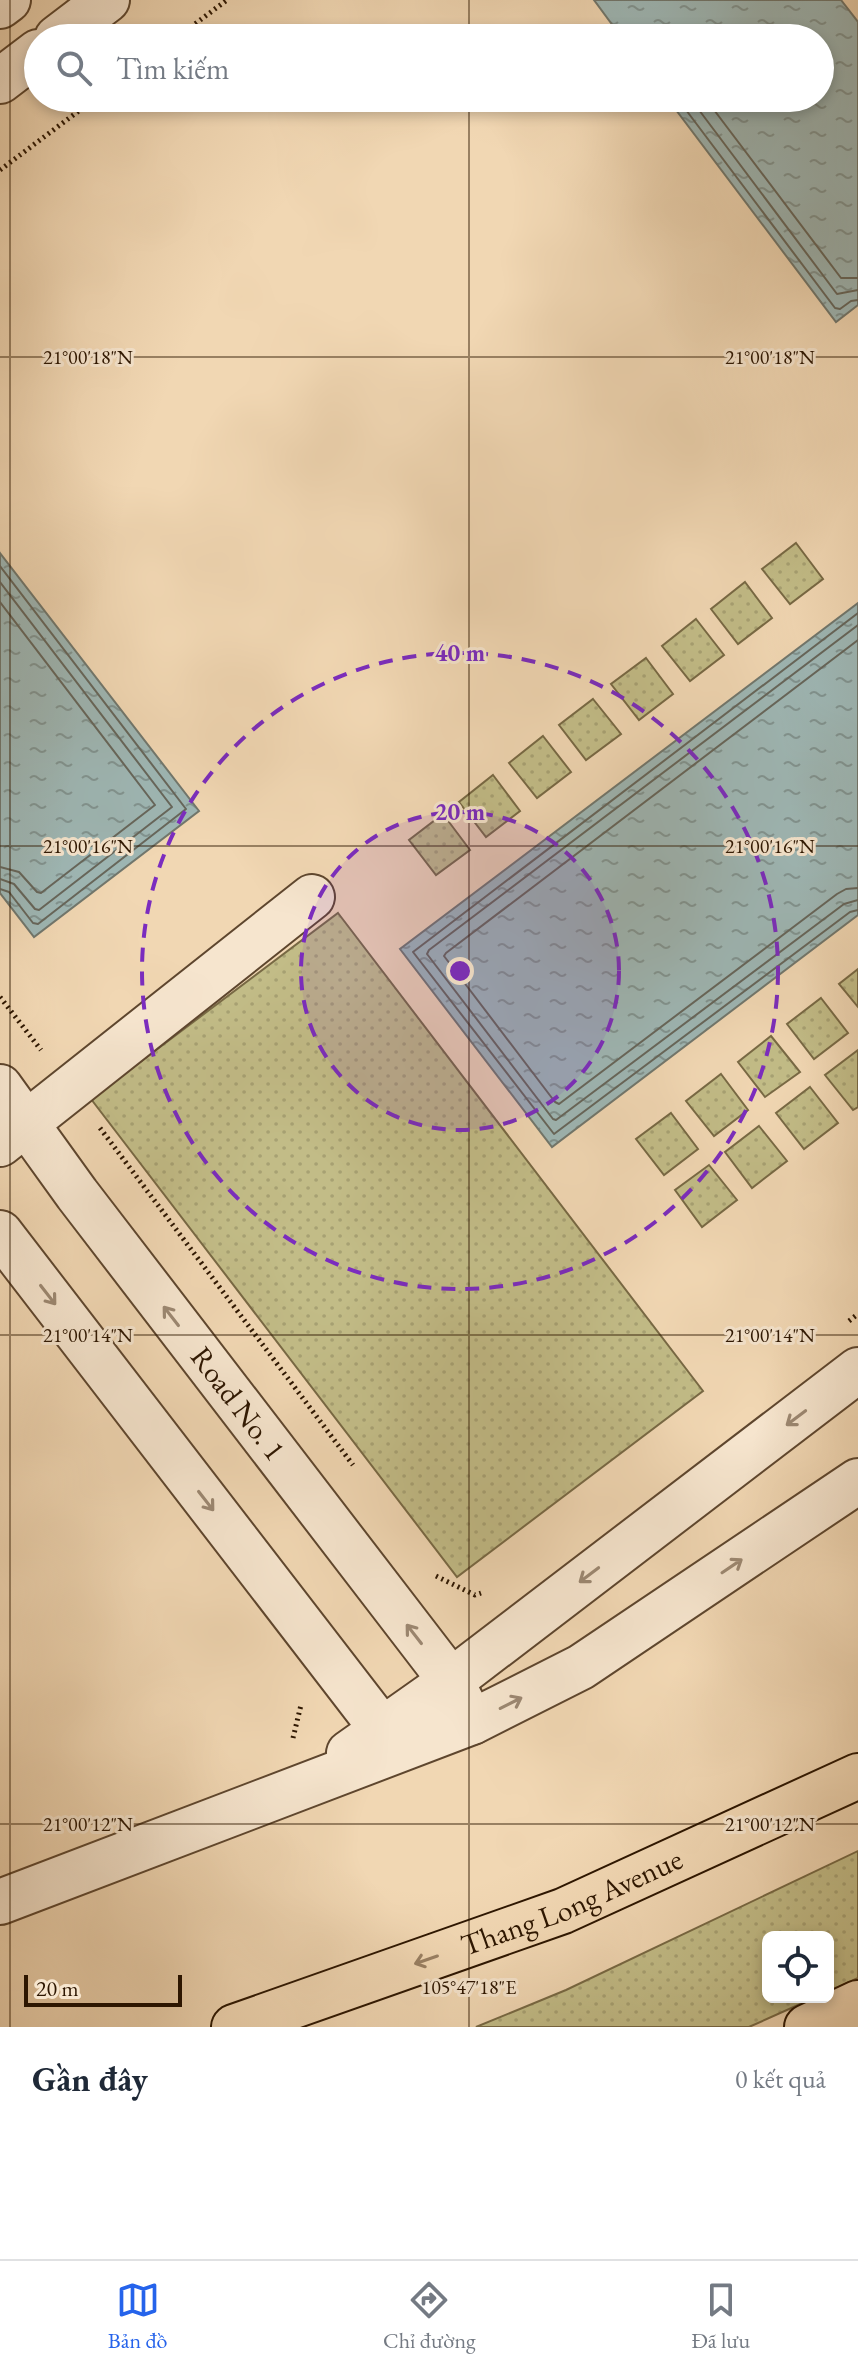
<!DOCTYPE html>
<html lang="vi">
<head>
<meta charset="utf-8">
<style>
	:root { --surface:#fff; --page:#f6f6f7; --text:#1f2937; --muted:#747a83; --line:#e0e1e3; --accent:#2563eb }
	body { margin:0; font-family:"EB Garamond",serif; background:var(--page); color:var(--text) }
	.controls { position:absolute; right:24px; bottom:24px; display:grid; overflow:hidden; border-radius:12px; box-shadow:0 4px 12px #0003 }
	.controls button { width:72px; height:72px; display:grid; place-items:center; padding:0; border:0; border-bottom:2px solid var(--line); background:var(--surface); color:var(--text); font:40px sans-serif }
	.scale { position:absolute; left:24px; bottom:20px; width:158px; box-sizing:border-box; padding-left:8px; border:4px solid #2d1601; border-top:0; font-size:22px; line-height:28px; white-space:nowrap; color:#2d1601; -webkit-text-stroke:6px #f6e5ce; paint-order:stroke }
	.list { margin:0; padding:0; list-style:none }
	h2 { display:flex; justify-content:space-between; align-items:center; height:104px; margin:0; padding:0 32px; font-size:34px }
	h2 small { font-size:26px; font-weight:400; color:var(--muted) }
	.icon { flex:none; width:44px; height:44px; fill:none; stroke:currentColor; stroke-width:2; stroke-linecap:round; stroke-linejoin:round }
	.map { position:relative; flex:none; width:858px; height:2027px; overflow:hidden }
	.search { position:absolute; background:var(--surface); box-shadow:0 4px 12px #0003; left:24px; right:24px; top:24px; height:88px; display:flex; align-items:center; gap:20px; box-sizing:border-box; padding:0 28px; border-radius:44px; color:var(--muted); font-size:30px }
	.sheet { height:232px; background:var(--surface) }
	nav { display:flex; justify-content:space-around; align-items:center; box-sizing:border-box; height:112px; border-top:2px solid var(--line); background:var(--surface); font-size:22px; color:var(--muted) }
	nav a { display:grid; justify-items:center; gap:4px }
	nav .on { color:var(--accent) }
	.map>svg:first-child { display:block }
	.grass { fill:url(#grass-dots); stroke:#786944; stroke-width:2 }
	.water { fill:url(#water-ripples); stroke:#71776d; stroke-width:2 }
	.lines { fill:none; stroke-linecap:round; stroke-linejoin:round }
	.shore { stroke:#66665b; stroke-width:2 }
	.minor-casing { stroke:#5e462e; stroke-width:48 }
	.major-casing { stroke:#2d1601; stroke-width:48 }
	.highway-casing { stroke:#2d1601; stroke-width:48 }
	.path { stroke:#2d1601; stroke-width:5; stroke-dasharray:2 4; stroke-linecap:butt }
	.minor { stroke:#f6e5ce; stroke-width:44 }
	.major { stroke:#f1d7b3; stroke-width:44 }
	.highway { stroke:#f1d7b3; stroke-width:44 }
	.oneway { stroke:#9c8872 }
	.oneway2 { stroke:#998063 }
	.ticks { fill:none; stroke:#2d1601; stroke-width:2; stroke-opacity:0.45 }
	.ring { fill:none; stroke:#7b2cbf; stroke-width:4; stroke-dasharray:14 10 }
	.labels { text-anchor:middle; stroke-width:6; stroke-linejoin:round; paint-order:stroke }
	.street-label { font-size:30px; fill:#2d1601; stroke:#f6e5ce }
	.ticks-label { font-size:20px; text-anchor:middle; fill:#2d1601; stroke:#f6e5ce; stroke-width:6; stroke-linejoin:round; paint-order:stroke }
	.centre { fill:#7b2cbf; stroke:#f6e5ce; stroke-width:4 }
	.ring-label { font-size:24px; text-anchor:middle; font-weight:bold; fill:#7b2cbf; stroke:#f6e5ce; stroke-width:6; stroke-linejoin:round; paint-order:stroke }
</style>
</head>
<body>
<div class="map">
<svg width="858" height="2027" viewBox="0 0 858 2027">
	<defs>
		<pattern id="grass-dots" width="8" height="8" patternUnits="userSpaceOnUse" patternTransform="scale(2)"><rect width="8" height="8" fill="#c2bc87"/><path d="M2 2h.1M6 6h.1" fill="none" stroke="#a7a173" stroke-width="1.8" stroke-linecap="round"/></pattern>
		<pattern id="water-ripples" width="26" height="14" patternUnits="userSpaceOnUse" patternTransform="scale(2)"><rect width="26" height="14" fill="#9eb7b5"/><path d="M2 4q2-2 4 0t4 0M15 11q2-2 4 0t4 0" fill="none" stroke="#819491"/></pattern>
	</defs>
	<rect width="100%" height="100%" fill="#f1d7b3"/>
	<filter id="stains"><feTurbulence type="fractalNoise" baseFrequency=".0025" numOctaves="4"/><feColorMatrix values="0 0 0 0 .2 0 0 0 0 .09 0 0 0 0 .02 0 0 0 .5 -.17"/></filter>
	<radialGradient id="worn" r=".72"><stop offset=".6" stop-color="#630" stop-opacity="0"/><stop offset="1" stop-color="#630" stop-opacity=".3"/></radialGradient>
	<g class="grass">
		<path d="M796,543l27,36 -33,25 -28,-35z"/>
		<path d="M745,582l27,36 -34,26 -27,-35z"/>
		<path d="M696,619l28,36 -34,26 -28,-35z"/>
		<path d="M646,658l27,36 -34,26 -28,-36z"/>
		<path d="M593,699l28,35 -35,26 -27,-35z"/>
		<path d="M543,736l28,36 -34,26 -28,-35z"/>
		<path d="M493,775l27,36 -34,26 -27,-35z"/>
		<path d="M443,814l27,36 -34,25 -27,-35z"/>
		<path d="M338,913l365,478 -246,186 -366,-478z"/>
		<path d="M858,969v38l-19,-23z"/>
		<path d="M821,998l27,35 -34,26 -27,-35z"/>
		<path d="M771,1036l29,36 -35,25 -27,-35z"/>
		<path d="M858,1050v57l-5,3 -28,-35z"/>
		<path d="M721,1074l27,36 -34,26 -28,-35z"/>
		<path d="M810,1087l28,36 -34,26 -28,-36z"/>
		<path d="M671,1113l27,36 -34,26 -28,-36z"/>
		<path d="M759,1126l28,35 -35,27 -27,-36z"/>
		<path d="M709,1165l28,35 -35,27 -27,-37z"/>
		<path d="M858,1851v127l-30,14v-55h-60v60h48l-67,30h-273l90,-37z"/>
	</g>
	<g class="water">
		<path d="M594,0h247l17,22v283l-22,17 -169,-224h153v-60h-198z"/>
		<path d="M0,553l199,258 -165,126 -34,-44z"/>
		<path d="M858,603v312l-306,232 -152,-198z"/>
	</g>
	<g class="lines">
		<g class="shore">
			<path d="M677,98l158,210 5,1 11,-8 7,-1"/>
			<path d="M690,98l147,196 21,-4"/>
			<path d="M705,98l136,180h17"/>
			<path d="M0,566l186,243 -148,115 -5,-1 -24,-31 -9,-3"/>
			<path d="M0,582l172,225 -133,103 -4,-1 -21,-25 -14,-5"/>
			<path d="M0,602l155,203 -114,88 -4,-1 -18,-20 -19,-5"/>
			<path d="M858,613l-445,339 141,182 296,-222 8,-2"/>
			<path d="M858,625l-429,325 -2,4 126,165 3,1 288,-216 14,-4"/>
			<path d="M858,640l-412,313 -2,3 111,146 4,2 278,-210 9,-5 12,-1"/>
		</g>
		<g class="minor-casing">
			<g id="minor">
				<path d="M0,6l8,-6"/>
				<path d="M57,38l50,-38"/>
				<path d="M0,81l38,-29"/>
				<path id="s1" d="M0,1087l77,107 374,487 21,41"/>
				<path d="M0,1144l312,-247"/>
				<path d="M0,1233l382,496 25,12"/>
				<path d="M349,1753l102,-72 407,-311"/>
				<path d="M0,1902l472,-180 109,-55 277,-186"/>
			</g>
		</g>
		<g class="major-casing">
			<g id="major">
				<path id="s2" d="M234,2027l329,-116 295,-135"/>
			</g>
		</g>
		<g class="highway-casing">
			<path id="highway" d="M807,2027l51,-24"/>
		</g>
		<g class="path">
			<path d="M176,38l51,-38"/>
			<path d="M0,170l96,-72"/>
			<path d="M0,997l41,53"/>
			<path d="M100,1128l253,337"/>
			<path d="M849,1321l9,-7"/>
			<path d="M436,1576l39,19 6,-2"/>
			<path d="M293,1738l8,-33"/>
		</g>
		<use href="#minor" class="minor"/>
		<use href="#major" class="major"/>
		<use href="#highway" class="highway"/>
	</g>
	<defs><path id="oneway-shaft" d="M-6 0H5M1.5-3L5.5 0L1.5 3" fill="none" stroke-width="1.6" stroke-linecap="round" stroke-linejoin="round" transform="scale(2)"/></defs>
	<g class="oneway">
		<use href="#oneway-shaft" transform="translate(48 1295) rotate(52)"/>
		<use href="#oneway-shaft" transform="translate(171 1316) rotate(-128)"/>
		<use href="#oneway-shaft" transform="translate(796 1418) rotate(143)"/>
		<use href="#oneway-shaft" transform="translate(206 1501) rotate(52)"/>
		<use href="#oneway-shaft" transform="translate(732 1566) rotate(-34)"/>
		<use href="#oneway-shaft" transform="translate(589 1575) rotate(143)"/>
		<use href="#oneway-shaft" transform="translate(414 1634) rotate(-128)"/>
		<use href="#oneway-shaft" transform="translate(511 1703) rotate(-27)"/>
	</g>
	<use class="oneway2" href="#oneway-shaft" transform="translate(426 1960) rotate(161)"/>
	<path class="ticks" d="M10,0v2027M469,0v38M469,98v1929M0,357h858M0,846h858M0,1335h858M0,1824h858"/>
	<circle cx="460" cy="971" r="159" fill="#7b2cbf" fill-opacity=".12"/>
	<g class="ring">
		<circle cx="460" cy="971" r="159"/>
		<circle cx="460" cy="971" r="318"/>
	</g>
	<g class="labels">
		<g class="street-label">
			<text dy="10" stroke="none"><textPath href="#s1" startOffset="396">Road No. 1</textPath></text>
			<text dy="10" stroke="none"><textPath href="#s2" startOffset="360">Thang Long Avenue</textPath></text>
		</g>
	</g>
	<g class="ticks-label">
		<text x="88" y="364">21°00'18"N</text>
		<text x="770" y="364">21°00'18"N</text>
		<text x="88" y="853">21°00'16"N</text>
		<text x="770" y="853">21°00'16"N</text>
		<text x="88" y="1342">21°00'14"N</text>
		<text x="770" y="1342">21°00'14"N</text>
		<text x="88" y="1831">21°00'12"N</text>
		<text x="770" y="1831">21°00'12"N</text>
		<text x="469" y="1994">105°47'18"E</text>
	</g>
	<circle cx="460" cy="971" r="12" class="centre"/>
	<g class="ring-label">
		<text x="460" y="661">40 m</text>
		<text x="460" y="820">20 m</text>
	</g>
	<rect width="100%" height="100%" filter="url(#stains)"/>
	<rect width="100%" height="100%" fill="url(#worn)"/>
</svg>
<div class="controls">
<button><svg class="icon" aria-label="locate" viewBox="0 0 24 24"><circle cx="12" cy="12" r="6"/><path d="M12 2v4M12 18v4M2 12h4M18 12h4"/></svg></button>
</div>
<div class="scale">20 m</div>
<div class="search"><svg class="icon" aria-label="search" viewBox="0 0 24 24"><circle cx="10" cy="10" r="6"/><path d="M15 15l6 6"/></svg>Tìm kiếm</div>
</div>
<section class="sheet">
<h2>Gần đây<small>0 kết quả</small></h2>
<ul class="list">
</ul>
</section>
<nav>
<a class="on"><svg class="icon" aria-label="map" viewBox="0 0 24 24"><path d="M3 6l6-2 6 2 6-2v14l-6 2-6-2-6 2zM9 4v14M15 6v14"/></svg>Bản đồ</a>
<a><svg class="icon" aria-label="directions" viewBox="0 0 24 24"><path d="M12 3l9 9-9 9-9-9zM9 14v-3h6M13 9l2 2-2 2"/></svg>Chỉ đường</a>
<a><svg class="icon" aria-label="saved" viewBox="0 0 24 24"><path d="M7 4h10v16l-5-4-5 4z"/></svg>Đã lưu</a>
</nav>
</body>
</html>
